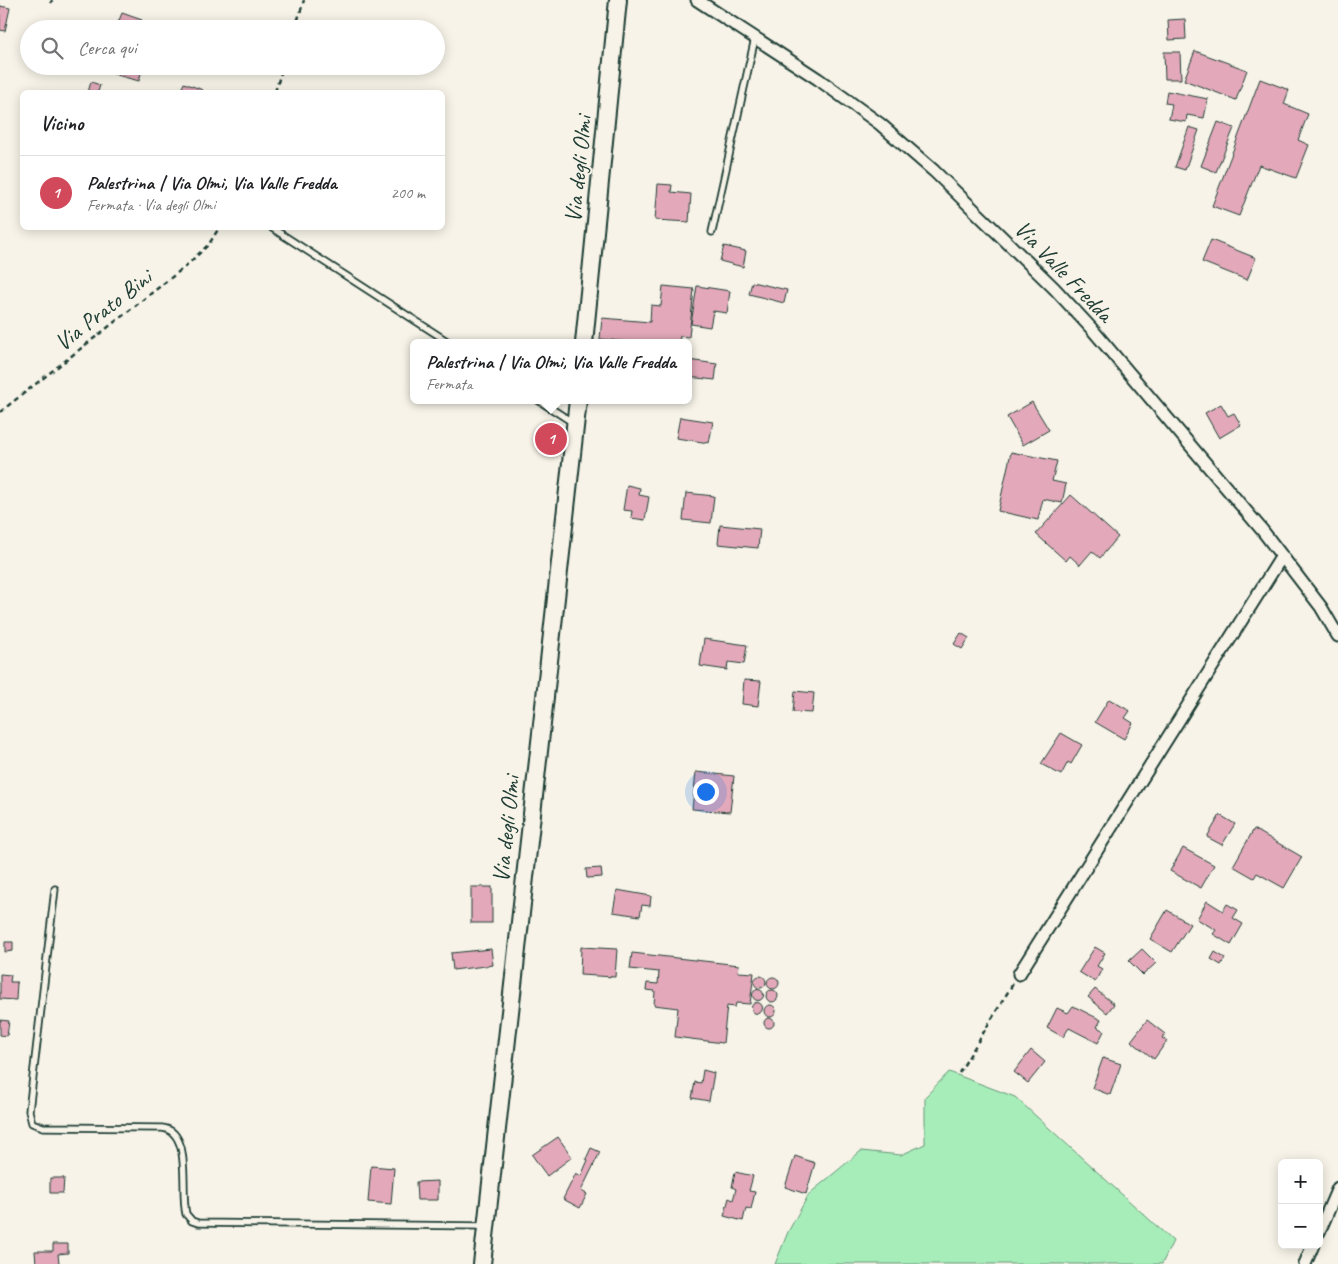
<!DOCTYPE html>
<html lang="it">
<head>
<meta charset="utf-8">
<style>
	:root { --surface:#fff; --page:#f6f6f6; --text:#202124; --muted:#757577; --line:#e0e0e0; --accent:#d1495b }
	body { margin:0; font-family:Caveat,sans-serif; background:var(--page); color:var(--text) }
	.controls { position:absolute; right:15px; bottom:15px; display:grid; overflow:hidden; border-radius:8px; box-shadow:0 2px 12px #0003 }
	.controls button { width:45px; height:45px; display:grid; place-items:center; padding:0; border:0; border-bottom:1px solid var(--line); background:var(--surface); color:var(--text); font:25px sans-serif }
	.you { position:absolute; left:705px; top:791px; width:18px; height:18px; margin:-12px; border:4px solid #fff; border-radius:50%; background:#1a73e8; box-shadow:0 0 0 8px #1a73e833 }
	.badge { display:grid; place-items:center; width:32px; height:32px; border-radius:50%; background:var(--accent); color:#fff; font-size:16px; font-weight:700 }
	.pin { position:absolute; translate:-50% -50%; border:2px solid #fff; box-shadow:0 1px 5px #0006 }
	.popup { position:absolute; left:410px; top:339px; width:282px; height:65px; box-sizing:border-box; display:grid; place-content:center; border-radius:8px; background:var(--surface); filter:drop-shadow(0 1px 4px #0005); font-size:16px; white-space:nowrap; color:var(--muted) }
	.popup b { font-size:19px; color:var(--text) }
	.popup::after { content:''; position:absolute; left:50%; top:100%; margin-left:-10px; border:10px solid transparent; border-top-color:var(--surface) }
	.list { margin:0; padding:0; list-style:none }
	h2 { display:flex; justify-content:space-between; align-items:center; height:65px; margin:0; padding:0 20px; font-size:21px }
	h2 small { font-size:16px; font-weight:400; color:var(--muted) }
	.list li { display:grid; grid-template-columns:32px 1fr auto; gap:15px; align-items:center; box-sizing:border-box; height:75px; padding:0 20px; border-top:1px solid var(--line) }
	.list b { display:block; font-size:19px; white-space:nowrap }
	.list p { margin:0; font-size:16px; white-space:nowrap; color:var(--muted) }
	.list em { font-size:16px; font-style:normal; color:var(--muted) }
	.icon { flex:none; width:28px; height:28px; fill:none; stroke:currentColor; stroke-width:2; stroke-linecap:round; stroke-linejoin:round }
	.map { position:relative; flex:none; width:1338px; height:1264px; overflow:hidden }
	.search { position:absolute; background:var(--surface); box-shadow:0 2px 12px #0003; left:20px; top:20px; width:425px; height:55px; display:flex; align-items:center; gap:12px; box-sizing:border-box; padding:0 18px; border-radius:28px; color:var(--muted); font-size:19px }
	.panel { position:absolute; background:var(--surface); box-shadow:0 2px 12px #0003; left:20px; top:90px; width:425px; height:140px; border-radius:8px }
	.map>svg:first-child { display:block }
	.green { fill:#a7edb9; stroke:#639576 }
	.building { fill:#e3a9ba; stroke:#1f3d34 }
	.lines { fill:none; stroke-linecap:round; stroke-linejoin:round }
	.lane-casing { stroke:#1f3d34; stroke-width:9 }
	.street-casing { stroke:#1f3d34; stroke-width:15 }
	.secondary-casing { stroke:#1f3d34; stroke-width:20 }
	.path { stroke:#1f3d34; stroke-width:2.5; stroke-dasharray:5 4; stroke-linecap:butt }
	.lane { stroke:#f7f3e8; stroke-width:5.5 }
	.street { stroke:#f7f3e8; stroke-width:11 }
	.secondary { stroke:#f7f3e8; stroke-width:16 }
	.labels { text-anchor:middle; stroke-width:4; stroke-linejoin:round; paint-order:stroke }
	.street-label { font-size:24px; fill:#1f3d34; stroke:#f7f3e8 }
</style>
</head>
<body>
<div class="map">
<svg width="1338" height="1264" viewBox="0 0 1338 1264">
	<rect width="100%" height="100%" fill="#f7f3e8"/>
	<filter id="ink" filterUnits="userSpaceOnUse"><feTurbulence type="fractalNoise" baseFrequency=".02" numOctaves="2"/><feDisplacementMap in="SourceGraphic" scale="10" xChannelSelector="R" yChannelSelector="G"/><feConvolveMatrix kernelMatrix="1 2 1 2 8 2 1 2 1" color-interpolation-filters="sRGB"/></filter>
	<g filter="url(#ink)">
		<path class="green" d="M949,1072l66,25 158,144 -11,23h-387l13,-32 21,-38 52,-43 40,4 24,-11v-47z"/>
		<g class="building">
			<path d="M0,6l10,2 -5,23 -5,-1z"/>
			<path d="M122,13l20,7 -3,9 -21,-6z"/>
			<path d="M1185,19l1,20 -17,1 -1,-20z"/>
			<path d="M1195,51l52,19 -11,30 -52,-20z"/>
			<path d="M1164,52h16l1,27h-16z"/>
			<path d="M51,66h17l-2,8 -16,-4z"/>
			<path d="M115,66h28l-4,15 -26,-7z"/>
			<path d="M1260,79l29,11 -5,14 24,10 -10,26 11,5 -13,33 -37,-13 -20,51 -27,-10z"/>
			<path d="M91,82l9,3 -2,7h-10z"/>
			<path d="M184,83l19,7 -1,2h-22z"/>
			<path d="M1167,91l41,8 -4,19 -17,-3 -1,7 -17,-3 3,-15 -7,-1z"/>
			<path d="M1218,122l16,6 -18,44 -15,-6z"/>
			<path d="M1189,127l10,3 -14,40 -10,-3z"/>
			<path d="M658,184l14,1 -1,7 20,2 -2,28 -34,-2z"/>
			<path d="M1211,240l45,18 -9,22 -45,-18z"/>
			<path d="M724,246l22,5 -3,16 -23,-6z"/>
			<path d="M752,282l35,8 -3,13 -35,-9z"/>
			<path d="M663,286l31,3 -5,48 -9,-1 -1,7h-38l-41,-4 2,-21 48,4 1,-17 10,1z"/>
			<path d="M697,286l33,5 -3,22 -14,-2 -3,16 -19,-3z"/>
			<path d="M688,360l29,4 -2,16 -27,-3z"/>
			<path d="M1032,402l17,28 -26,15 -16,-28z"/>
			<path d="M1221,404l7,12 6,-3 7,12 -22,13 -14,-25z"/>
			<path d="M680,417l33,5 -4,21 -33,-5z"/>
			<path d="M1011,452l46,9 -5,20 14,3 -4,19 -19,-4 -5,21 -40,-9z"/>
			<path d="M627,485l13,3 -1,7 10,2 -4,23 -14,-2 1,-7 -9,-1z"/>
			<path d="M686,493l28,3 -3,27 -28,-3z"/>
			<path d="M1071,495l47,42 -18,21 -8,-7 -12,14 -10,-9 -4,5 -30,-27z"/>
			<path d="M720,525l40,4 -2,19 -40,-4z"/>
			<path d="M961,633l8,5 -7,11 -8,-5z"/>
			<path d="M704,639l43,6 -3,19 -16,-2 -1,8 -27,-4z"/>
			<path d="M744,680l17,1 -3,25 -16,-2z"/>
			<path d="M795,691l19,2 -2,20 -19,-1z"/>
			<path d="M1109,699l21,12 -5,7 8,5 -9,16 -29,-17z"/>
			<path d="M1061,733l21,12 -11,19 -3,-2 -7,13 -20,-11z"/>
			<path d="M696,772l38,4 -4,36 -38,-3z"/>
			<path d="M1220,815l15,9 -13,21 -15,-8z"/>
			<path d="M1254,829l48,28 -18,31 -27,-15 -3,5 -21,-12z"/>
			<path d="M1183,848l31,17 -13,23 -31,-17z"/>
			<path d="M601,868l1,9 -15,1 -1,-9z"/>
			<rect x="471" y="887" width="21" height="36"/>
			<path d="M617,890l34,6 -1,10 -8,-1 -2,11 -27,-4z"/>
			<path d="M1207,901l16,10 4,-7 11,6 -5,8 10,6 -12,21 -18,-11 3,-4 -19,-11z"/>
			<path d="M1167,910l23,14 -18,28 -22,-13z"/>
			<path d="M5,942h8v9l-8,1z"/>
			<path d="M581,947l36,2 -2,28 -35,-2z"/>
			<path d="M1095,947l10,6 -8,13 5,3 -7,13 -16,-10z"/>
			<path d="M491,949l2,16 -40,5 -2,-17z"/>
			<path d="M1142,949l14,14 -13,12 -14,-14z"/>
			<path d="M1215,952l10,6 -4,7 -10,-6z"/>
			<path d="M632,953l107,12 -1,7 16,1 -4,31 -14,-1 -1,4 -8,-1 -4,37 -48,-6 3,-29 -24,-3 1,-14 -9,-1 1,-7 11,1 1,-12 -29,-3z"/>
			<path d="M0,974l11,1 -1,7h7l-1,18 -16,-1z"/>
			<circle cx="760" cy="982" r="6"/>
			<circle cx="773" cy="983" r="6"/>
			<path d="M1095,989l19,15 -7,9 -19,-16z"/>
			<circle cx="758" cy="995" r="5.5"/>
			<circle cx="772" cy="996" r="6"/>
			<circle cx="757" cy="1008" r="5.5"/>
			<circle cx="770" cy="1011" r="6"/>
			<path d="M1073,1006l28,14 -4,7 7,4 -6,12 -29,-15 -6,9 -16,-9 10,-20 11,5z"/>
			<circle cx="769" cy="1023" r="5"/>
			<path d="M0,1020l9,1 -2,15 -7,-1z"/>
			<path d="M1147,1020l18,14 -3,4 5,3 -13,18 -23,-18z"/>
			<path d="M1031,1050l14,12 -17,21 -14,-11z"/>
			<path d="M1103,1058l18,6 -11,31 -18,-7z"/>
			<path d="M703,1070l11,3 -5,28 -17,-3 3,-16 6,1z"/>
			<path d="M558,1137l14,20 -25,19 -15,-21z"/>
			<path d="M591,1148l9,4 -19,39 6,3 -7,14 -17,-9 13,-26 5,3 7,-16 -2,-1z"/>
			<path d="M795,1156l20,7 -9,31 -21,-7z"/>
			<path d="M371,1166l23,2 -3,36 -23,-2z"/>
			<path d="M735,1172l18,4 -4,15 6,1 -4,17 -5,-1 -3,13 -19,-5 5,-18 4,2 3,-11 -4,-2z"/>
			<path d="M50,1178h14l-1,15h-13z"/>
			<path d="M438,1181v19h-21l-1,-18z"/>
			<path d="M53,1244h15v9l-10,1 1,10h-23l-1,-13h18z"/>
		</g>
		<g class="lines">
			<g class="lane-casing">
				<g id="lane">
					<path d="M272,228l178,115"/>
					<path d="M712,232l43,-194"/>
					<path d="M538,400l34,22"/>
					<path d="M55,889l-26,222 3,12 11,4 119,1c31,3 18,64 24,86l6,7 6,2 286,3"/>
				</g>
			</g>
			<g class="street-casing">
				<g id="street">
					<path d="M697,0l121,79 62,45 54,47 120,117 37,40 171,202 59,77 17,29"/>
					<path d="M1019,974l263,-418"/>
					<path d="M1319,1232l19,-44"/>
					<path d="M1305,1264l8,-19"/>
				</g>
			</g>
			<g class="secondary-casing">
				<g id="secondary">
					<path d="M584,343l34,-343"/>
					<path d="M482,1264l96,-864"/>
				</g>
			</g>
			<g class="path">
				<path d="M51,3l1,-3"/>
				<path d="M295,29l9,-29"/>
				<path d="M275,92l8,-26"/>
				<path d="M0,412l186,-146 23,-22 10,-16"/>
				<path d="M959,1073l55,-91"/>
			</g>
			<use href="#lane" class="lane"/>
			<use href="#street" class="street"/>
			<use href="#secondary" class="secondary"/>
		</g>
	</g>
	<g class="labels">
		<g class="street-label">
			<text transform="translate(578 169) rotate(-84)" y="8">Via degli Olmi</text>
			<text transform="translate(1064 271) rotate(46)" y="8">Via Valle Fredda</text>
			<text transform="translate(103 310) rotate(-38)" y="8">Via Prato Bini</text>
			<text transform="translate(506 829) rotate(-84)" y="8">Via degli Olmi</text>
		</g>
	</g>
</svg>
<div class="controls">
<button>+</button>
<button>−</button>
</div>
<div class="you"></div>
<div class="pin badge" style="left:551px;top:439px">1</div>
<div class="popup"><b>Palestrina | Via Olmi, Via Valle Fredda</b>Fermata</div>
<div class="search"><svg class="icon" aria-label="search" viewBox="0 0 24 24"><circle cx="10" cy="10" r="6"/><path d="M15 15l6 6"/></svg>Cerca qui</div>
<section class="panel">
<h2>Vicino<small></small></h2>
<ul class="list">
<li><span class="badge">1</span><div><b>Palestrina | Via Olmi, Via Valle Fredda</b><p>Fermata · Via degli Olmi</p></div><em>200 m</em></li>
</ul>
</section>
</div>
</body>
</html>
